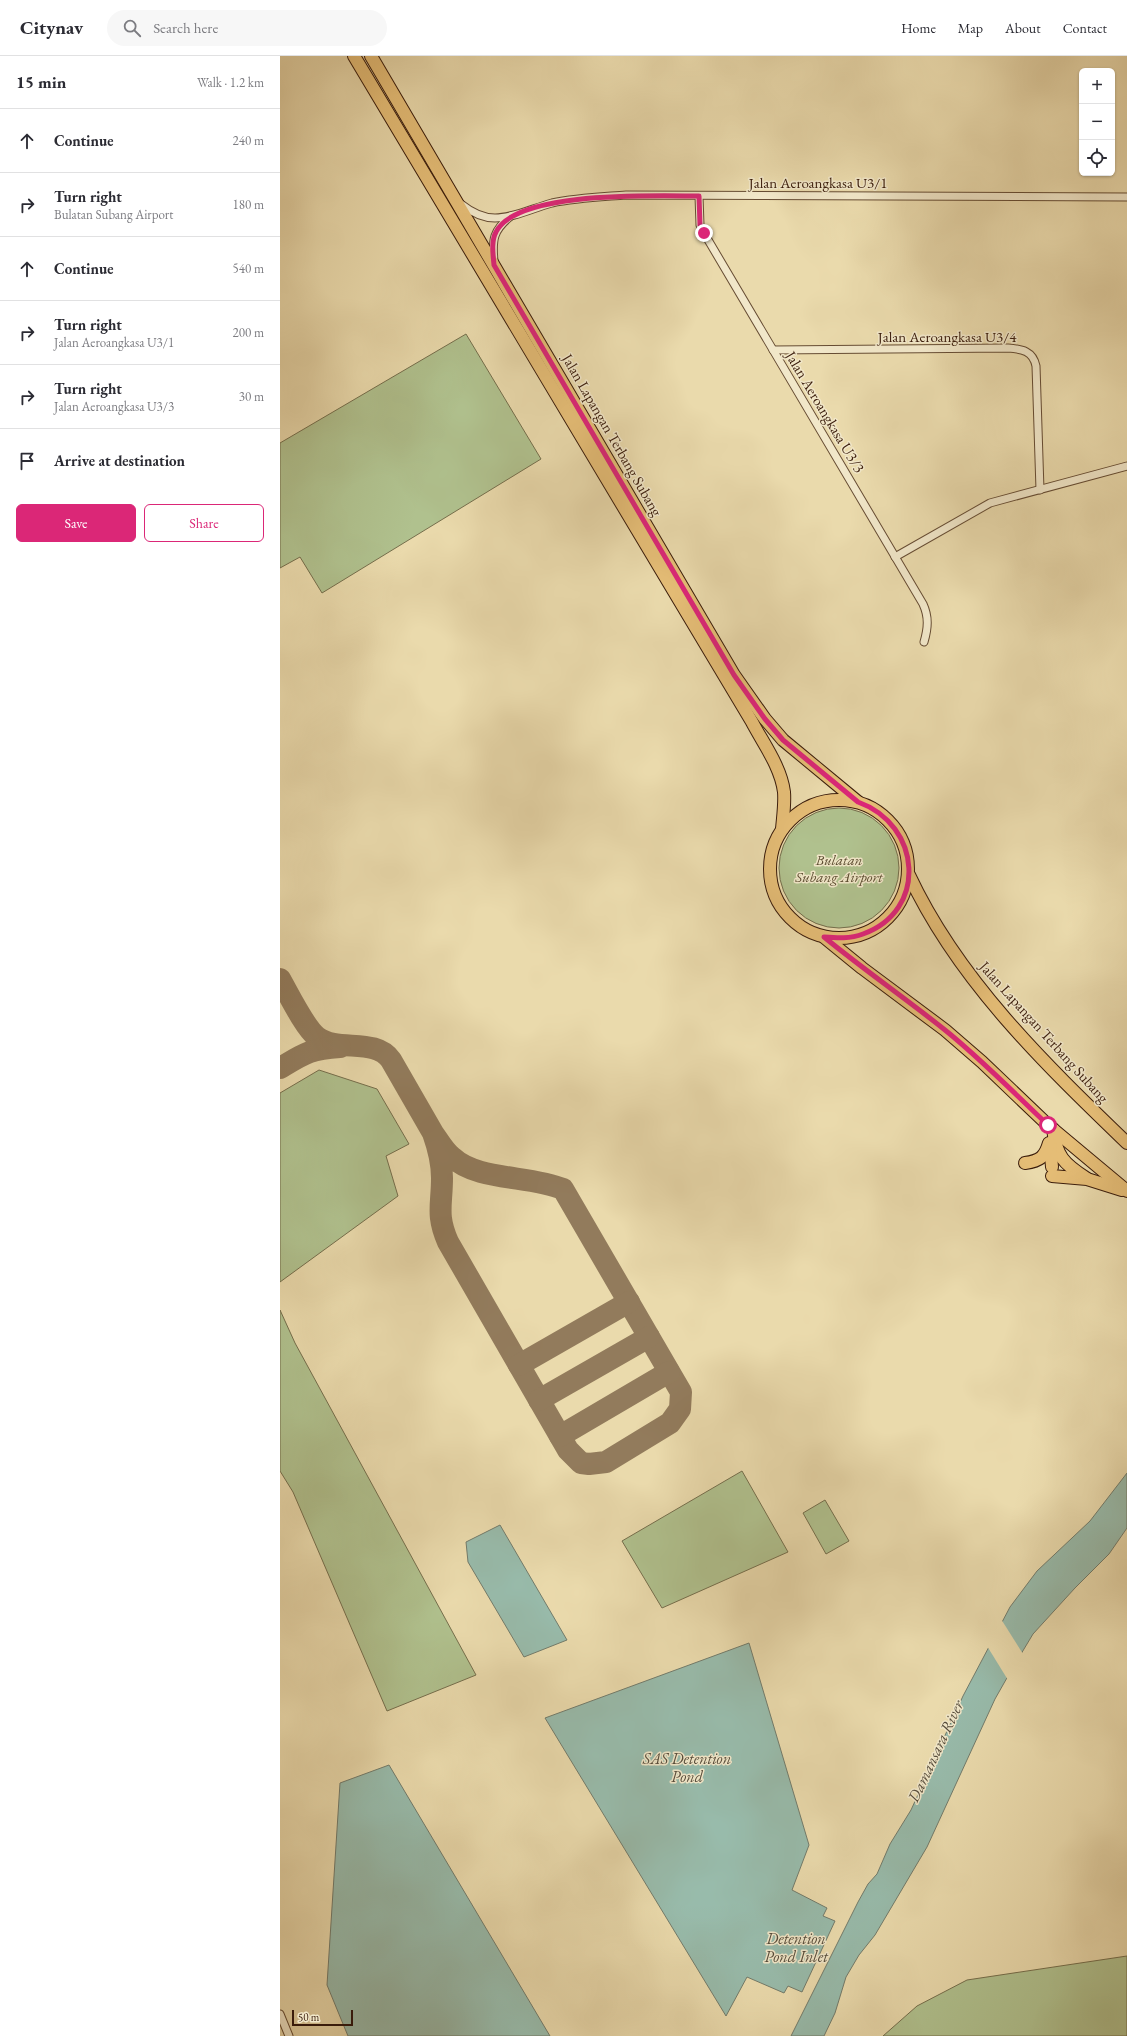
<!DOCTYPE html>
<html lang="en">
<head>
<meta charset="utf-8">
<style>
	:root { --surface:#fff; --page:#f7f7f7; --text:#2b2b33; --muted:#7c7c81; --line:#e1e1e2; --accent:#db2777 }
	body { margin:0; font-family:"EB Garamond",serif; background:var(--page); color:var(--text) }
	.controls { position:absolute; right:12px; top:12px; display:grid; overflow:hidden; border-radius:6px; box-shadow:0 1px 3px #0004 }
	.controls button { width:36px; height:36px; display:grid; place-items:center; padding:0; border:0; border-bottom:1px solid var(--line); background:var(--surface); color:var(--text); font:20px sans-serif }
	.scale { position:absolute; left:12px; bottom:10px; width:61px; box-sizing:border-box; padding-left:4px; border:2px solid #3a1c0b; border-top:0; font-size:11px; line-height:14px; white-space:nowrap; color:#3a1c0b; -webkit-text-stroke:3px #f1e7c9; paint-order:stroke }
	.stop { position:absolute; width:12px; height:12px; margin:-9px; border:3px solid #db2777; border-radius:50%; background:#fff }
	.stop.end { background:#db2777; border-color:#fff; box-shadow:0 1px 4px #0008 }
	.list { margin:0; padding:0; list-style:none }
	h2 { display:flex; justify-content:space-between; align-items:center; height:52px; margin:0; padding:0 16px; font-size:17px }
	h2 small { font-size:13px; font-weight:400; color:var(--muted) }
	.list li { display:grid; grid-template-columns:26px 1fr auto; gap:12px; align-items:center; box-sizing:border-box; height:64px; padding:0 16px; border-top:1px solid var(--line) }
	.list b { display:block; font-size:15px; white-space:nowrap }
	.list p { margin:0; font-size:13px; white-space:nowrap; color:var(--muted) }
	.list em { font-size:13px; font-style:normal; color:var(--muted) }
	.actions { display:flex; gap:8px; padding:12px 16px }
	.actions a { flex:1; padding:9px 0; border:1px solid var(--accent); border-radius:6px; text-align:center; font-size:14px; color:var(--accent) }
	.actions .main { background:var(--accent); color:#fff }
	.icon { flex:none; width:22px; height:22px; fill:none; stroke:currentColor; stroke-width:2; stroke-linecap:round; stroke-linejoin:round }
	.map { position:relative; flex:none; width:847px; height:1980px; overflow:hidden }
	header { display:flex; align-items:center; gap:24px; box-sizing:border-box; height:56px; padding:0 20px; background:var(--surface); border-bottom:1px solid var(--line) }
	header strong { font-size:19px }
	nav { display:flex; gap:22px; margin-inline-start:auto; font-size:14px }
	.search { width:280px; height:36px; background:var(--page); display:flex; align-items:center; gap:10px; box-sizing:border-box; padding:0 14px; border-radius:22px; color:var(--muted); font-size:15px }
	main { display:flex }
	aside { flex:1; background:var(--surface) }
	.map>svg:first-child { display:block }
	.green { fill:#b0c18e; stroke:#756e4c }
	.water { fill:#98bbab; stroke:#727b6b }
	.pier { fill:#eadaac }
	.lines { fill:none; stroke-linecap:round; stroke-linejoin:round }
	.taxiway { stroke:#927b5c; stroke-width:22 }
	.street-casing { stroke:#664c33; stroke-width:9 }
	.primary-casing { stroke:#3a1c0b; stroke-width:14 }
	.street { stroke:#f1e7c9; stroke-width:7 }
	.primary { stroke:#e5bd76; stroke-width:12 }
	.route { stroke:#db2777; stroke-width:5 }
	.labels { text-anchor:middle; stroke-width:3; stroke-linejoin:round; paint-order:stroke }
	.street-label { font-size:15px; fill:#3a1c0b; stroke:#f1e7c9 }
	.park-label { font-size:15px; font-style:italic; fill:#5d4e32; stroke:#f1e7c9 }
	.water-label { font-size:16px; font-style:italic; fill:#564c3b; stroke:#f1e7c9 }
</style>
</head>
<body>
<header>
<strong>Citynav</strong>
<div class="search"><svg class="icon" aria-label="search" viewBox="0 0 24 24"><circle cx="10" cy="10" r="6"/><path d="M15 15l6 6"/></svg>Search here</div>
<nav><a>Home</a><a>Map</a><a>About</a><a>Contact</a></nav>
</header>
<main>
<aside>
<h2>15 min<small>Walk · 1.2 km</small></h2>
<ul class="list">
<li><svg class="icon" aria-label="ahead" viewBox="0 0 24 24"><path d="M12 20V5M6 11l6-6 6 6"/></svg><div><b>Continue</b></div><em>240 m</em></li>
<li><svg class="icon" aria-label="right" viewBox="0 0 24 24"><path d="M7 20v-9h11M14 6l5 5-5 5"/></svg><div><b>Turn right</b><p>Bulatan Subang Airport</p></div><em>180 m</em></li>
<li><svg class="icon" aria-label="ahead" viewBox="0 0 24 24"><path d="M12 20V5M6 11l6-6 6 6"/></svg><div><b>Continue</b></div><em>540 m</em></li>
<li><svg class="icon" aria-label="right" viewBox="0 0 24 24"><path d="M7 20v-9h11M14 6l5 5-5 5"/></svg><div><b>Turn right</b><p>Jalan Aeroangkasa U3/1</p></div><em>200 m</em></li>
<li><svg class="icon" aria-label="right" viewBox="0 0 24 24"><path d="M7 20v-9h11M14 6l5 5-5 5"/></svg><div><b>Turn right</b><p>Jalan Aeroangkasa U3/3</p></div><em>30 m</em></li>
<li><svg class="icon" aria-label="arrive" viewBox="0 0 24 24"><path d="M6 21V4h12l-3 4 3 4H6"/></svg><div><b>Arrive at destination</b></div></li>
</ul>
<div class="actions"><a class="main">Save</a><a>Share</a></div>
</aside>
<div class="map">
<svg width="847" height="1980" viewBox="0 0 847 1980">
	<rect width="100%" height="100%" fill="#eadaac"/>
	<filter id="stains"><feTurbulence type="fractalNoise" baseFrequency=".005" numOctaves="4"/><feColorMatrix values="0 0 0 0 .2 0 0 0 0 .09 0 0 0 0 .02 0 0 0 .5 -.17"/></filter>
	<radialGradient id="worn" r=".72"><stop offset=".6" stop-color="#630" stop-opacity="0"/><stop offset="1" stop-color="#630" stop-opacity=".3"/></radialGradient>
	<g class="green">
		<path d="M186,278l75,125 -219,134 -22,-36 -20,11v-125z"/>
		<circle cx="559" cy="812" r="60"/>
		<path d="M39,1014l58,19 32,55 -23,12 12,40 -118,86v-189z"/>
		<path d="M0,1254l15,33 181,332 -89,36 -94,-219 -13,-21z"/>
		<path d="M462,1415l46,81 -126,56 -40,-67z"/>
		<path d="M545,1444l24,41 -23,13 -23,-41z"/>
		<path d="M847,1900v80h-244l34,-30 50,-26z"/>
	</g>
	<g class="water">
		<path d="M847,1417v55l-18,26 -34,34 -42,46 -21,35 -17,30 -68,148 -52,88 -16,20 -13,22 -11,36 -11,23h-33l67,-134 10,-18 9,-10 13,-30 21,-34 52,-114 47,-89 27,-36 53,-50z"/>
		<path d="M220,1469l67,115 -43,17 -56,-95 -2,-20z"/>
		<path d="M469,1587l60,202 -17,45 35,18 -4,8 12,5 -33,71 -14,-6 -4,7 -37,-16 -21,39 -181,-298z"/>
		<path d="M109,1709l161,271h-202l-21,-51 13,-202z"/>
	</g>
	<path class="pier" d="M721,1563l22,35 -15,26 -21,-34z"/>
	<g class="lines">
		<g class="taxiway">
			<path d="M0,923c8,14 25,49 37,58 21,16 58,0 74,23l42,73c5,14 9,30 9,45 0,27 -6,37 6,64l120,208 13,13 8,1 17,-2 64,-39 10,-14 1,-17 -118,-203c-33,-14 -86,-8 -111,-32 -8,-6 -13,-16 -19,-24"/>
			<path d="M0,1012c25,-15 30,-19 60,-21"/>
			<path d="M239,1309l110,-63"/>
			<path d="M259,1344l110,-63"/>
			<path d="M280,1380l109,-64"/>
		</g>
		<g class="street-casing">
			<g id="street">
				<path d="M419,140l1,29 4,8 219,371c6,13 5,24 1,38"/>
				<path d="M181,148c10,8 21,14 34,14 19,0 38,-10 57,-15 24,-5 49,-6 74,-8l501,2"/>
				<path d="M214,205c-2,-21 -1,-31 17,-45"/>
				<path d="M493,294l235,-2c14,1 25,3 28,18l4,124"/>
				<path d="M615,501l95,-54 137,-37"/>
				<path d="M0,1958l9,22"/>
			</g>
		</g>
		<g class="primary-casing">
			<g id="primary">
				<path d="M74,0l398,666c11,21 29,45 32,70 1,12 -1,25 -2,37"/>
				<path d="M91,0l363,619 31,44 18,21 75,62"/>
				<circle cx="559" cy="813" r="69"/>
				<path d="M629,819c49,105 135,188 218,268"/>
				<path d="M544,881l38,31 83,62 37,32 66,63 79,66"/>
				<path d="M773,1073c3,27 11,35 33,49"/>
				<path d="M770,1088l2,23"/>
				<path d="M745,1107c15,-2 20,-6 24,-20"/>
				<path d="M772,1120l35,3 35,11"/>
			</g>
		</g>
		<use href="#street" class="street"/>
		<use href="#primary" class="primary"/>
	</g>
	<g class="lines">
		<path class="route" d="M424,177l-4,-8 -1,-29c-42,0 -182,-6 -203,36 -5,9 -3,22 -2,33l240,410 31,44 18,21 75,62c64,23 70,109 5,132 -13,5 -26,4 -39,3 39,32 81,61 121,93 36,29 69,63 103,95"/>
	</g>
	<g class="labels">
		<g class="street-label">
			<text x="538" y="132">Jalan Aeroangkasa U3/1</text>
			<text x="667" y="286">Jalan Aeroangkasa U3/4</text>
			<text transform="translate(545 356) rotate(59)" y="5">Jalan Aeroangkasa U3/3</text>
			<text transform="translate(332 379) rotate(60)" y="5">Jalan Lapangan Terbang Subang</text>
			<text transform="translate(764 976) rotate(48)" y="5">Jalan Lapangan Terbang Subang</text>
		</g>
		<g class="park-label">
			<text x="559" y="809">Bulatan<tspan x="559" dy="17">Subang Airport</tspan></text>
		</g>
		<g class="water-label">
			<text transform="translate(655 1695) rotate(-65)" y="6">Damansara River</text>
			<text x="407" y="1708">SAS Detention<tspan x="407" dy="18">Pond</tspan></text>
			<text x="516" y="1888">Detention<tspan x="516" dy="18">Pond Inlet</tspan></text>
		</g>
	</g>
	<rect width="100%" height="100%" filter="url(#stains)"/>
	<rect width="100%" height="100%" fill="url(#worn)"/>
</svg>
<div class="controls">
<button>+</button>
<button>−</button>
<button><svg class="icon" aria-label="locate" viewBox="0 0 24 24"><circle cx="12" cy="12" r="6"/><path d="M12 2v4M12 18v4M2 12h4M18 12h4"/></svg></button>
</div>
<div class="scale">50 m</div>
<div class="stop" style="left:768px;top:1069px"></div>
<div class="stop end" style="left:424px;top:177px"></div>
</div>
</main>
</body>
</html>
